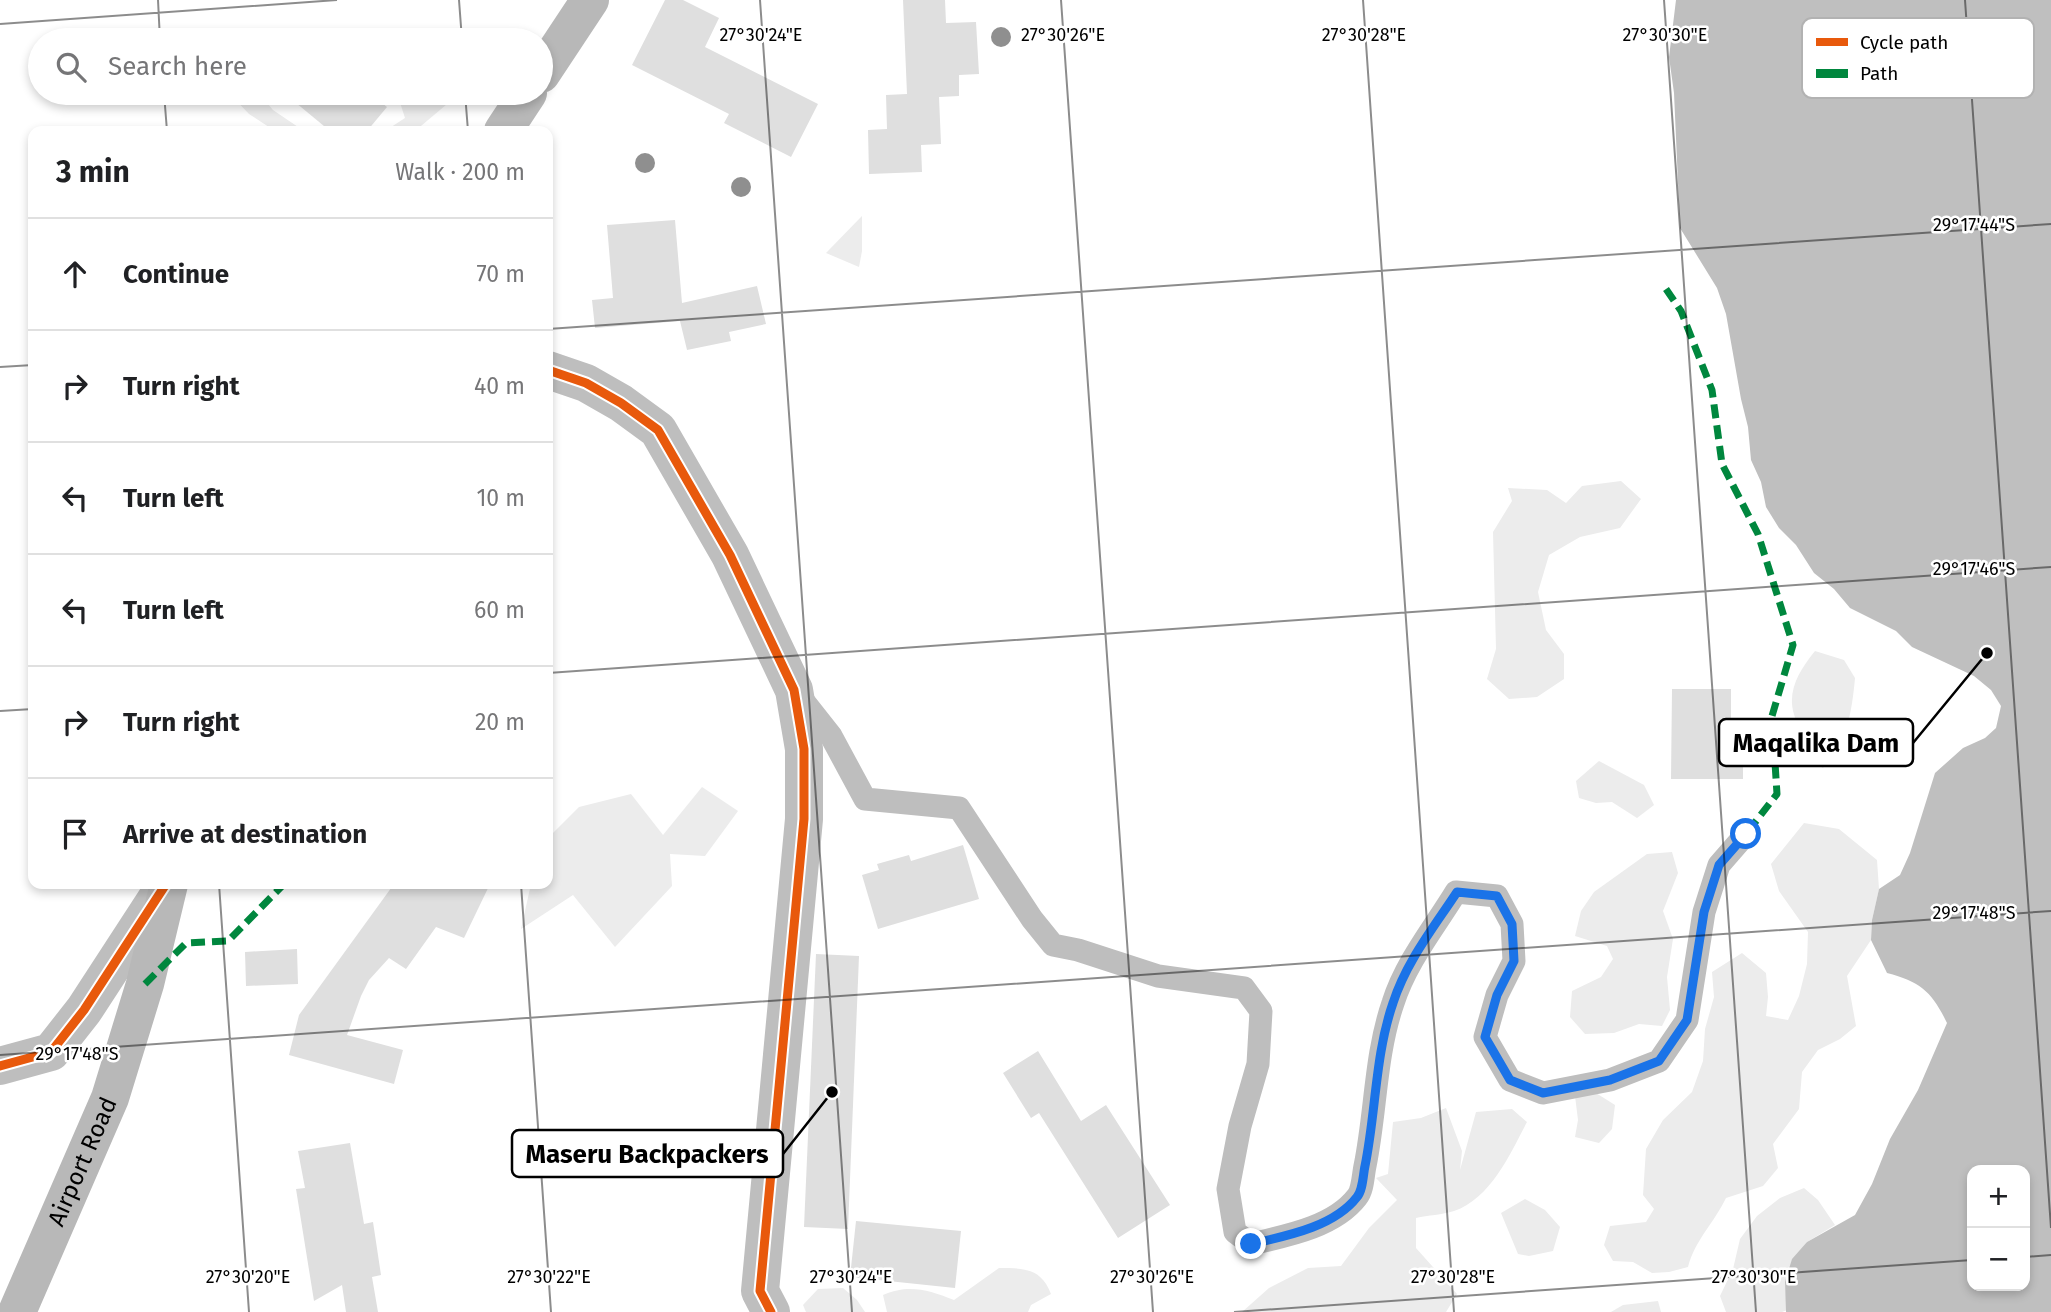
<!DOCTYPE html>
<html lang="en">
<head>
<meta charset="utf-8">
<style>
	:root { --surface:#fff; --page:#f6f6f6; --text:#202124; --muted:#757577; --line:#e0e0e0 }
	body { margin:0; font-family:"Fira Sans",sans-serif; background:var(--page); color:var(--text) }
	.controls { position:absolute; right:21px; bottom:21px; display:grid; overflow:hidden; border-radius:14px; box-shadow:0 4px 10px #0003 }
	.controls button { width:63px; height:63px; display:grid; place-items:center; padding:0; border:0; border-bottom:2px solid var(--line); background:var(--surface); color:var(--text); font:35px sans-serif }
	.stop { position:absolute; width:21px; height:21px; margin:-16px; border:5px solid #1a73e8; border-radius:50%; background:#fff }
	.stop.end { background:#1a73e8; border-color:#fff; box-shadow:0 2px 7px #0008 }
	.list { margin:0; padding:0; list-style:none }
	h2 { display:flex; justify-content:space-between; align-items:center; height:91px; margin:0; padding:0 28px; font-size:30px }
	h2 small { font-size:23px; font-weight:400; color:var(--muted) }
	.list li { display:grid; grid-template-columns:46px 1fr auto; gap:21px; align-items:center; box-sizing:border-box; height:112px; padding:0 28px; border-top:2px solid var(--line) }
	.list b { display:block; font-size:26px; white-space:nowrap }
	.list em { font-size:23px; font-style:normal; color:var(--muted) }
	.icon { flex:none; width:38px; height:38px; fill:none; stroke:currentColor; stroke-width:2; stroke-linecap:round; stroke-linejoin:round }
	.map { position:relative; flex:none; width:2051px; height:1312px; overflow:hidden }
	.search { position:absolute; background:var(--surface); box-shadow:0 4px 10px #0003; left:28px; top:28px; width:525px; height:77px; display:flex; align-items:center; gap:18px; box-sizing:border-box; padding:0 24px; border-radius:38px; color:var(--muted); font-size:26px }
	.panel { position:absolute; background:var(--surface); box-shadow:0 4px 10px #0003; left:28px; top:126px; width:525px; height:763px; border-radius:14px }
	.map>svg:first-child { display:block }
	.green { fill:#ececec }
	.water { fill:#bfbfbf; fill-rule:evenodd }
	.building { fill:#dfdfdf }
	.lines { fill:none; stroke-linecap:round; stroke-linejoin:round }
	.service { stroke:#bebebe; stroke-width:23 }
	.minor { stroke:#bebebe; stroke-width:38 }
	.secondary { stroke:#b8b8b8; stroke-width:38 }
	.quiet { stroke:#00873e; stroke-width:7; stroke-dasharray:14 7; stroke-linecap:butt }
	.cycleway-casing { stroke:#fff; stroke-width:13 }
	.cycleway { stroke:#e8590c; stroke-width:9 }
	.tree { fill:#8f8f8f }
	.route { stroke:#1a73e8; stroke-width:9 }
	.ticks { fill:none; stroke:#000; stroke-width:2; stroke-opacity:0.45 }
	.labels { text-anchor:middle; stroke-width:5; stroke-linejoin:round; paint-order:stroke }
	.street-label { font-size:24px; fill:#000; stroke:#fff }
	.key { fill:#fff; stroke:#b2b2b2; stroke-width:2 }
	.key-label { font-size:19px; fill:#000 }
	.ticks-label { font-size:18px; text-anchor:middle; fill:#000; stroke:#fff; stroke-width:5; stroke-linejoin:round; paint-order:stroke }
	.leader { fill:none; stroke:#000; stroke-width:2.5 }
	.callout-dot { fill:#000; stroke:#fff; stroke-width:2.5 }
	.callout { fill:#fff; stroke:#000; stroke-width:2.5 }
	.callout-label { font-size:26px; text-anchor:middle; font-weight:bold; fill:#000 }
</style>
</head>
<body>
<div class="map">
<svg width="2051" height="1312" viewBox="0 0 2051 1312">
	<rect width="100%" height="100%" fill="#fff"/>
	<g class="green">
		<path d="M229,93h25l9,5 10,12 31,21h-29l-26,-17z"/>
		<path d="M397,93h54l2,6 -38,32h-30l20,-13z"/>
		<path d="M862,216v35l-3,16 -33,-14z"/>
		<path d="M1621,481l20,18 -21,29 -40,9 -31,18 -11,37 8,38 18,24v25l-27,18 -28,2 -22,-20 9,-30 -3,-117 19,-31 -4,-13 39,2 19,13 16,-17z"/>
		<path d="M1815,651l29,9 11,18c-3,33 -8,66 -32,90l-15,-9c-1,-18 -4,-21 -11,-37 -13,-27 1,-50 18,-71z"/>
		<path d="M1599,761l45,24 10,20 -17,13 -25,-16 -16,1 -17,-5 -3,-17z"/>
		<path d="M702,787l36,24 -33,45 -35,-2 2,32 -57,61 -42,-52 -52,34 10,-45h17v-46l31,-31 52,-13 32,41z"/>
		<path d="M1804,823l35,6 38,31 2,29 -7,31 -1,20 -24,36 9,50 -16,13 -22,11 -16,22 -3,37 -26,35 5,24 -15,18 -37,12c-12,25 -31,42 -38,69l-19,5 -17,1 -19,-11 -20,-1 -9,-16 6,-19 36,-4 8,-13 -11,-14 3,-46 17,-29 29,-28 11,-31 2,-32 9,-32 -2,-25 30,-19 24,20 2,24 -2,19 22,4 11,-24 8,-32 1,-32 -29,-41 -8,-27z"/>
		<path d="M1672,852l6,21 -15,38 10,28 -6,38 3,33 -8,16 -23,-2 -25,9 -29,1 -15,-17 2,-26 29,-14 12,-18 -6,-13 -32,-10 6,-25 13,-19 53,-38z"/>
		<path d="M1588,1088l27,17 -3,24 -13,14 -24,-6 3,-17 -3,-24z"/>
		<path d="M1446,1108l16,43 -2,19 16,-58 36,-3 15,13c-17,32 -36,76 -73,89 -12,4 -26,4 -38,7v30l41,46 -11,18h-204l27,-24 39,-20 33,-2 28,-38 28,-28 -21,-22 12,-4 5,-52 28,-4z"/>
		<path d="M1804,1188l14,12 17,25 -28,17 -22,40 2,28 -5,2h-56l-6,-16 13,-27 7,-30 17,-23 23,-18z"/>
		<path d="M1525,1199l20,11 15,17 -7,24 -24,5 -11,-2 -17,-41z"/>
		<path d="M999,1268c25,0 42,0 52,26l-20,11 -3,7h-141l-4,-17c26,-11 45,-5 71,5z"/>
		<path d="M843,1288l14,12 8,12h-59l-3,-7 15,-16z"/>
		<path d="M1658,1301l3,11h-50l12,-7z"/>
	</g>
	<path class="water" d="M1676,0h375v1312h-265l-1,-30 7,-23 15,-17 48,-27 17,-31 18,-45 28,-49 29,-67c-15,-31 -26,-41 -60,-50l-16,-33 1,-20 7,-31 21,-14 10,-22 25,-80 28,-25 22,-10 11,-10 5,-22 -10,-16 -17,-14 -62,-29 -16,-16 -46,-23 -16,-19 -20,-16 -18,-28 -17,-17 -13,-21 -5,-25 -10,-22 -3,-33 -7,-28 -15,-85 -9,-26 -37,-60 -6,-135 -5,-36zM1972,1170h53v116h-53z"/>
	<g class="building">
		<path d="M665,0h18l36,18 -14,29 113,57 -27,53 -67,-34 5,-9 -97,-49z"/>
		<path d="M903,0h42l1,23 30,-1 3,52 -20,1v21l-20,1 2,47 -20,1 1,27 -53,2 -1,-44 19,-1 -1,-34 21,-1z"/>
		<path d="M284,93h85l18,14 -20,24h-37z"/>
		<path d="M675,220l7,83 75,-17 9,38 -37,8 2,9 -44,9 -7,-29 -85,7 -3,-28 21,-2 -6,-73z"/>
		<path d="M1672,689h59v38h12v52h-72z"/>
		<path d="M963,845l16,54 -101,30 -16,-54 17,-5 -2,-6 32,-9 2,6z"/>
		<path d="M394,884h96l-26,54 -28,-11 -30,42 -17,-11 -20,22 -8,16 -14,39 56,15 -9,34 -105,-29 10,-40z"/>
		<path d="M297,949l1,35 -52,2 -1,-34z"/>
		<path d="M816,954l43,2 -11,273 -44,-2z"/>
		<path d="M1038,1051l43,70 25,-16 64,100 -52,33 -79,-125 -8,5 -28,-45z"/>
		<path d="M350,1143l14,81 9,-2 8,53 -9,2 6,35h-32l-4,-27 -28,16 -18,-112 9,-1 -7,-37z"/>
		<path d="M856,1221l105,10 -6,57 -105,-11z"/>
	</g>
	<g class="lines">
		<path class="service" d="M801,698l30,38 34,63 94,9 73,111 21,26 25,5 80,26 86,12 17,23 -3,53 -18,62 -12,63 7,43 16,12c35,-8 83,-17 106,-47 6,-7 6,-22 8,-31 11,-54 10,-111 28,-163 13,-41 41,-75 63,-111l41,4 15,28 2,37 -17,34 -12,42 25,43 33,13 67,-13 49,-19 28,-41 17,-108 15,-47 27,-31"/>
		<g class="minor">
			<path d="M548,370l38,13 35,20 37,27 72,125 64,135 10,59v70l-44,472 11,21"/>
			<path d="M0,1066l51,-14 33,-42 82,-126"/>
		</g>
		<g class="secondary">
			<path d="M541,74l49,-74"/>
			<path d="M503,131l25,-38"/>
			<path id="s1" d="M17,1312l93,-214 35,-114 24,-100"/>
		</g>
		<g class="quiet">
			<path d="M1666,289l15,22 31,79 10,74 36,70 35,111 -21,71 5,78 -31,40"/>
			<path d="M145,984l41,-41 42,-2 56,-57"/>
		</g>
		<g class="cycleway-casing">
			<g id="cycleway">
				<path d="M548,370l38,13 35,20 37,27 72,125 64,135 10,59v70l-44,472 11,21"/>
				<path d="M0,1066l51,-14 33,-42 82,-126"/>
			</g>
		</g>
		<use href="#cycleway" class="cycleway"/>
	</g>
	<g class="tree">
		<circle cx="1001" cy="37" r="10"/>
		<circle cx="645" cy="163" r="10"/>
		<circle cx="741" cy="187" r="10"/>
	</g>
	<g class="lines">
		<path class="route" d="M1251,1244c35,-8 83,-17 106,-47 6,-7 6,-22 8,-31 11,-54 10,-111 28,-163 13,-41 41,-76 64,-111l40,4 15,28 2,37 -17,34 -12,42 25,43 33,13 67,-13 49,-19 28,-41 17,-108 15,-47 27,-31"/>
	</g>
	<path class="ticks" d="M158,0l2,40M459,0l3,40M760,0l92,1312M1061,0l92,1312M1363,0l91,1312M1664,0l92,1312M1965,0l86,1228M0,24l337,-24M164,93l3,38M465,93l3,38M548,329l1503,-105M0,367l33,-2M548,673l1503,-106M0,711l33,-2M219,884l30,428M521,884l30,428M0,1055l2051,-144M2025,1257l26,-2M1234,1312l738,-52"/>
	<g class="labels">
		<g class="street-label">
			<text dy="8" stroke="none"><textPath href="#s1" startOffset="164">Airport Road</textPath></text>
		</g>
	</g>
	<rect x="1802" y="18" width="232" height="80" rx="10" class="key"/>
	<rect x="1816" y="38" width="32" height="8" fill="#e8590c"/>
	<rect x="1816" y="69" width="32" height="9" fill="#00873e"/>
	<g class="key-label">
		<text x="1860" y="49">Cycle path</text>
		<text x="1860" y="80">Path</text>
	</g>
	<g class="ticks-label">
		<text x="761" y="41">27°30'24"E</text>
		<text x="1063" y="41">27°30'26"E</text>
		<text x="1364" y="41">27°30'28"E</text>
		<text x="1665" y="41">27°30'30"E</text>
		<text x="1974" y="231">29°17'44"S</text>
		<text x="1974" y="575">29°17'46"S</text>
		<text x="1974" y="919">29°17'48"S</text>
		<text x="77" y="1060">29°17'48"S</text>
		<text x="248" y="1283">27°30'20"E</text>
		<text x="549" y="1283">27°30'22"E</text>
		<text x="851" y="1283">27°30'24"E</text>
		<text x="1152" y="1283">27°30'26"E</text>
		<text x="1453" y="1283">27°30'28"E</text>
		<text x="1754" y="1283">27°30'30"E</text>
	</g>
	<path class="leader" d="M1987 653L1913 743M832 1092L783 1154"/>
	<g class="callout-dot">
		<circle cx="1987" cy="653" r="7"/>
		<circle cx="832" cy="1092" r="7"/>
	</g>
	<g class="callout">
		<rect x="1719" y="719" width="194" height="47" rx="7"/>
		<rect x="512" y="1130" width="271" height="47" rx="7"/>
	</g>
	<g class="callout-label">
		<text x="1816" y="752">Maqalika Dam</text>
		<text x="647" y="1163">Maseru Backpackers</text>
	</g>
</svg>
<div class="controls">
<button>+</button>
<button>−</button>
</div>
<div class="stop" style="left:1746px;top:834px"></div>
<div class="stop end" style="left:1251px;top:1244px"></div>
<div class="search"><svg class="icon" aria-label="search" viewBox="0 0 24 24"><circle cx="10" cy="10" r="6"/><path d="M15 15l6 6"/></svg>Search here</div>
<section class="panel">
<h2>3 min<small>Walk · 200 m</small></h2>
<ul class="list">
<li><svg class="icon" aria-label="ahead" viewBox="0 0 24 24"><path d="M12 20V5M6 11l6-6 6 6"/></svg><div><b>Continue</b></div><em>70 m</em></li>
<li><svg class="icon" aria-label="right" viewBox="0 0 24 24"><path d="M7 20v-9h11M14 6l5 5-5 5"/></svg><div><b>Turn right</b></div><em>40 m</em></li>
<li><svg class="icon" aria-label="left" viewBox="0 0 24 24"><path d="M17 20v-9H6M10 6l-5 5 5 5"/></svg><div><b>Turn left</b></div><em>10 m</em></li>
<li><svg class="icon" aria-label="left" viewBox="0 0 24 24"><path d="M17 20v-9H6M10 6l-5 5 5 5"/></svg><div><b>Turn left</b></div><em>60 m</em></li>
<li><svg class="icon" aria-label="right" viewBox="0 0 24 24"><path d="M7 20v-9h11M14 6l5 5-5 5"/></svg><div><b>Turn right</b></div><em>20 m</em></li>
<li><svg class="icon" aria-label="arrive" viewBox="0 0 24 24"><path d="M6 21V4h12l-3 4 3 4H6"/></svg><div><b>Arrive at destination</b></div></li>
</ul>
</section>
</div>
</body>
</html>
